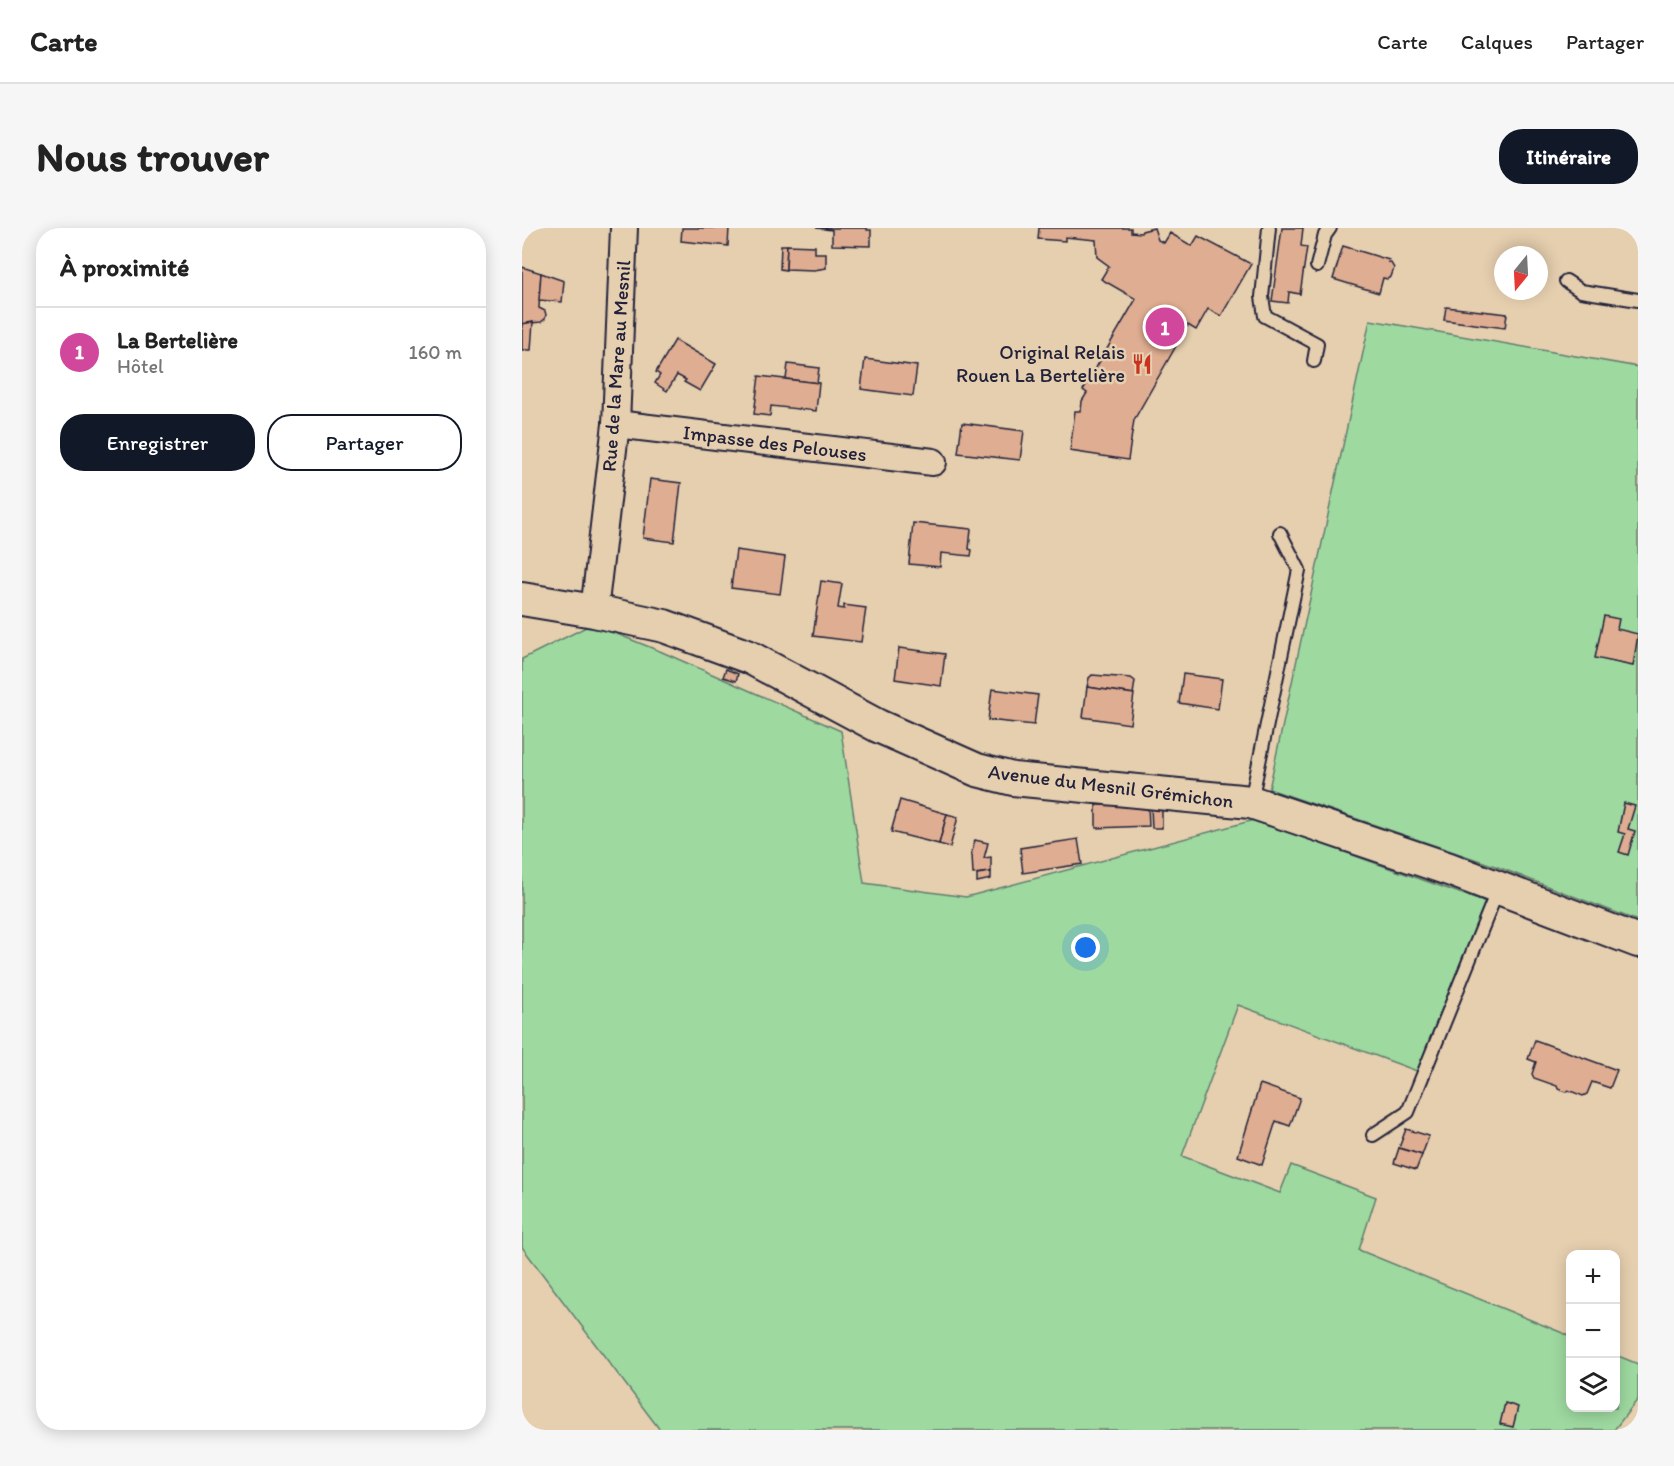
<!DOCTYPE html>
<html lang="fr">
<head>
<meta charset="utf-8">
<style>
	:root { --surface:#fff; --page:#f6f6f6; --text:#222; --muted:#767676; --line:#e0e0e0; --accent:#111827 }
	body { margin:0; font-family:Itim,sans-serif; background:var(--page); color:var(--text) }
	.controls { position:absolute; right:18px; bottom:18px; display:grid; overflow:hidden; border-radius:12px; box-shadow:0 3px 15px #0003 }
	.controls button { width:54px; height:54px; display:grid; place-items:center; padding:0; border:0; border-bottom:2px solid var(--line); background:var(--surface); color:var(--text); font:30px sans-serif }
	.compass { position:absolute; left:972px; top:18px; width:54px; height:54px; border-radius:50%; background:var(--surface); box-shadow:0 3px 15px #0003; rotate:198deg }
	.you { position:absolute; left:564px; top:720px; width:21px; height:21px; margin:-15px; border:4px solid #fff; border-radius:50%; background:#1a73e8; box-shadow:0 0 0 9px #1a73e833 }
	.badge { display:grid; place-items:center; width:39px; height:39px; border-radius:50%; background:var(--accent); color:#fff; font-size:20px; font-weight:700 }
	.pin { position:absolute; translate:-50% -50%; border:3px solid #fff; box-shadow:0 2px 6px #0006 }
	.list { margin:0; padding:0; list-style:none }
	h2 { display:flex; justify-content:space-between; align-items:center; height:78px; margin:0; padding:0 24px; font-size:26px }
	h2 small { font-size:20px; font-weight:400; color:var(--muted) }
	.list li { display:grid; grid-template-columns:39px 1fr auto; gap:18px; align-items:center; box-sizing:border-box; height:90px; padding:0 24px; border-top:2px solid var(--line) }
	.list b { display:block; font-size:22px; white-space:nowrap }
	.list p { margin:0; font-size:20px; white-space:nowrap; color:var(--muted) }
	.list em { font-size:20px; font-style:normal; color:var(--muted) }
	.actions { display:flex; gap:12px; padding:18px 24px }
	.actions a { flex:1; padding:14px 0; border:2px solid var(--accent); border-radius:24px; text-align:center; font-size:21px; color:var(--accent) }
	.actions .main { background:var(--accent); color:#fff }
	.icon { flex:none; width:33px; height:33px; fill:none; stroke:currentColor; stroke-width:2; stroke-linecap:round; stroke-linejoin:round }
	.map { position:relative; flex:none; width:1116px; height:1202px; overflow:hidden; border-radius:24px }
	header { display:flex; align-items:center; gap:36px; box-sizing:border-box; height:84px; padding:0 30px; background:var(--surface); border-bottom:2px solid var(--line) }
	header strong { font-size:28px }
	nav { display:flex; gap:33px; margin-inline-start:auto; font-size:21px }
	.intro { display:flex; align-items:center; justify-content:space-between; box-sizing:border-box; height:144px; padding:0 36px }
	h1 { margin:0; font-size:42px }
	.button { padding:15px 27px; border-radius:24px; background:var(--accent); color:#fff; font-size:21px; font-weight:700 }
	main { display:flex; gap:36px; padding:0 36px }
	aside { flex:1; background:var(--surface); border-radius:24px; box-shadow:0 3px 15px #0003 }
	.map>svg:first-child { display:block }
	.green { fill:#9ed9a0; stroke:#607e6e; stroke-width:1.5 }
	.building { fill:#dfad91; stroke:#22223b; stroke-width:1.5 }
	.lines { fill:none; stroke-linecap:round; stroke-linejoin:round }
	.service-casing { stroke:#22223b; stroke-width:16 }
	.minor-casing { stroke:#22223b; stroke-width:30 }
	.tertiary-casing { stroke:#22223b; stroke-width:36 }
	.service { stroke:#e6cfaf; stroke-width:12 }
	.minor { stroke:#e6cfaf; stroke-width:26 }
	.tertiary { stroke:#e6cfaf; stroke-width:32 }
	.labels { text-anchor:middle; stroke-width:5; stroke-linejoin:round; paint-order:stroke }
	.poi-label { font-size:20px; fill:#22223b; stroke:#e6cfaf; text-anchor:end }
	.street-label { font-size:20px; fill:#22223b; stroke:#e6cfaf }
</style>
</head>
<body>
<header>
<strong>Carte</strong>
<nav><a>Carte</a><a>Calques</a><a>Partager</a></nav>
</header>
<div class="intro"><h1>Nous trouver</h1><a class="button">Itinéraire</a></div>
<main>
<aside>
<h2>À proximité<small></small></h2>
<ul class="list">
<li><span class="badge" style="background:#d1479c">1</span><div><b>La Bertelière</b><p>Hôtel</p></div><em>160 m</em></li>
</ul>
<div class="actions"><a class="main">Enregistrer</a><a>Partager</a></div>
</aside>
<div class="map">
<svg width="1116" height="1202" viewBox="0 0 1116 1202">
	<rect width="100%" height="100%" fill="#e6cfaf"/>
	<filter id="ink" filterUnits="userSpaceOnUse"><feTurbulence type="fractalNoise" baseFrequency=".0167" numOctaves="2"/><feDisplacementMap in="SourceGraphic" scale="12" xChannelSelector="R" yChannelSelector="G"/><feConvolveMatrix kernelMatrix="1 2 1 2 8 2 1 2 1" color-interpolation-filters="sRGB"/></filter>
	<g filter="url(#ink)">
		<g class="green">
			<path d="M848,92l268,47v554l-143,-55 -226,-77z"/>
			<path d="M70,396l70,28 179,79 23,152 102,14 288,-77 231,82 -68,169 -179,-66 -56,151 98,37 11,-28 85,32 -17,53 211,86v72h46v-53l22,9v35l-24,31h-954l-138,-183v-588z"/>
		</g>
		<g class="building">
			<path d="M160,0h47l-1,18 -47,-5z"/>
			<path d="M294,0h51v2h4v16l-39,-1v-15z"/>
			<path d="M517,0h92v4l10,1 1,-2 12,-3 4,12 6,3 6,-10 22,13 6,-10 53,28 -30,52 -13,-7 -12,21 -8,-5 -54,95 -6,40 -58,-9 5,-40h6l1,-10 5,-8 -4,-3 53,-91 -35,-20 8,-13 -12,-9 -1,-17 -31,-3v4l-27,-2z"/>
			<path d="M760,0h21l-2,18 6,1 -7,47 -11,-2 -1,11 -16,-2z"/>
			<path d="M259,17h6l-1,25 -6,-1z"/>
			<path d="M265,17l28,1v7h11v15l-12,2 -28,-1z"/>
			<path d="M821,18l46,14 -1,2 3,1 3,5 -3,9 -4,2 -4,-1 -4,15 -46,-14z"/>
			<path d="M0,39l19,6 -2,35 6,3 1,4 -1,4 -4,3 -19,2z"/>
			<path d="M19,45l23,8 -2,21 -23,-2z"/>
			<path d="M924,79l61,7 -2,14 -61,-8z"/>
			<path d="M11,94l-2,28h-9v-26z"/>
			<path d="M153,112l41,24 -16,27 -16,-9 2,-2 -9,-5 -10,16 -12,-8 5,-8 -4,-3z"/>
			<path d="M343,131l52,7 -4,30 -52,-7z"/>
			<path d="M266,136l31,4 -2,15 -31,-4z"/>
			<path d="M237,148l60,7 -3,28 -45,-5 -1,10 -16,-2z"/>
			<path d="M440,195l62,8 -4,29 -62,-7z"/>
			<path d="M128,251l31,4 -7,59 -31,-4z"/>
			<path d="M391,295l58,6 -2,20 3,1 -1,6 -30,-3 -1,14 -31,-3z"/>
			<path d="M214,322l49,7 -5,37 -49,-6z"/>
			<path d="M299,353l21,3 -4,24 6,1v-4l22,3 -5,34 -48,-6z"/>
			<path d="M1082,388l15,3 -2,10 21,5 -5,32 -38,-8z"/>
			<path d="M377,420l46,6 -4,32 -46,-7z"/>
			<path d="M204,441l12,5 -2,7 -13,-4z"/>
			<path d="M661,446l39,5 -4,30 -39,-6z"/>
			<path d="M570,447l39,3 4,3 -2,13 -46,-7 2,-9z"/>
			<path d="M565,459l47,7 -4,30 -47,-7z"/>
			<path d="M470,461l46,6 -4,30 -46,-5z"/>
			<path d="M378,572l47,14 -8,30 -48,-12z"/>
			<path d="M1102,575l11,3 -7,23 7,2 -7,24 -9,-3 6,-18 -7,-2z"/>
			<path d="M574,577h52l1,21 -53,2z"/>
			<path d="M629,580h11v20h-10z"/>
			<path d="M425,586l11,3 -8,30 -11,-3z"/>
			<path d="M556,611l4,25 -59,9 -3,-25z"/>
			<path d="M453,612l13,3 -4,15 7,-1v15l-18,2 -1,-19h-1z"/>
			<path d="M469,644v7l-14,3v-8z"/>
			<path d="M1013,812l82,30 -7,18 -18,-6 -5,12 -4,2 -15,-6 -3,2 -7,-3 -1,-3 -23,-8 -2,-4 4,-12 -8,-3z"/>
			<path d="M738,856l40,14 -10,28 -14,-5 -14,44 -24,-9z"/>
			<path d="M884,901l23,7 -7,19 -23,-7z"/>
			<path d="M877,920l23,7 -6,15 -22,-7z"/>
			<path d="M983,1175l13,4 -5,20 -13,-3z"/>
		</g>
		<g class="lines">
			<g class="service-casing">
				<g id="service">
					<path d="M747,0l-7,69 3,19 52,28 -3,17"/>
					<path d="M795,38l8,-31 5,-7"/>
					<path d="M1044,53l15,10 57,9"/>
					<path d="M729,573l48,-231 -19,-37"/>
					<path d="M851,907l35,-23 90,-223"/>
				</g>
			</g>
			<g class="minor-casing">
				<g id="minor">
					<path d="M94,196l317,38"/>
					<path d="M72,383l22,-187 8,-196"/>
				</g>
			</g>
			<g class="tertiary-casing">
				<path id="tertiary" d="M0,371l72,12 70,15 85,31 129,69 99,44 36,9 238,23 198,67 189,72"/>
			</g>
			<use href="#service" class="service"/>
			<use href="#minor" class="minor"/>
			<use href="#tertiary" class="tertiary"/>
		</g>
	</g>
	<defs>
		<g id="restaurant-bare" transform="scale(1.62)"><path d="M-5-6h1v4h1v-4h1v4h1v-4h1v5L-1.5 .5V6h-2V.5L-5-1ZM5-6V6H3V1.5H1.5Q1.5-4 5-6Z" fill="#c8321e" stroke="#e6cfaf" stroke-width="2.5" paint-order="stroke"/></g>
	</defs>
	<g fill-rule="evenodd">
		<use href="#restaurant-bare" x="620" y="136"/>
	</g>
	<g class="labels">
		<g class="poi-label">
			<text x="603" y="131">Original Relais<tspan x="603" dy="23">Rouen La Bertelière</tspan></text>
		</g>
		<g class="street-label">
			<text transform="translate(94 138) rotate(-86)" y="7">Rue de la Mare au Mesnil</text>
			<text transform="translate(253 215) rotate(7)" y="7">Impasse des Pelouses</text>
			<text transform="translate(589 558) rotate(7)" y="7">Avenue du Mesnil Grémichon</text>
		</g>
	</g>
</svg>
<div class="controls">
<button>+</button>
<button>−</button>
<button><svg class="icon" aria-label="layers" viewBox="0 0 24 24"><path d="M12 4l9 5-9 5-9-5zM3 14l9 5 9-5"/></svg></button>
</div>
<svg class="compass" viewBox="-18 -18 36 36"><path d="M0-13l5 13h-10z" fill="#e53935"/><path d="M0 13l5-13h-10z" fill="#767676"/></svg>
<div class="you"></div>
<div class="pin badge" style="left:643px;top:99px;background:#d1479c">1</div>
</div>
</main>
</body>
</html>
